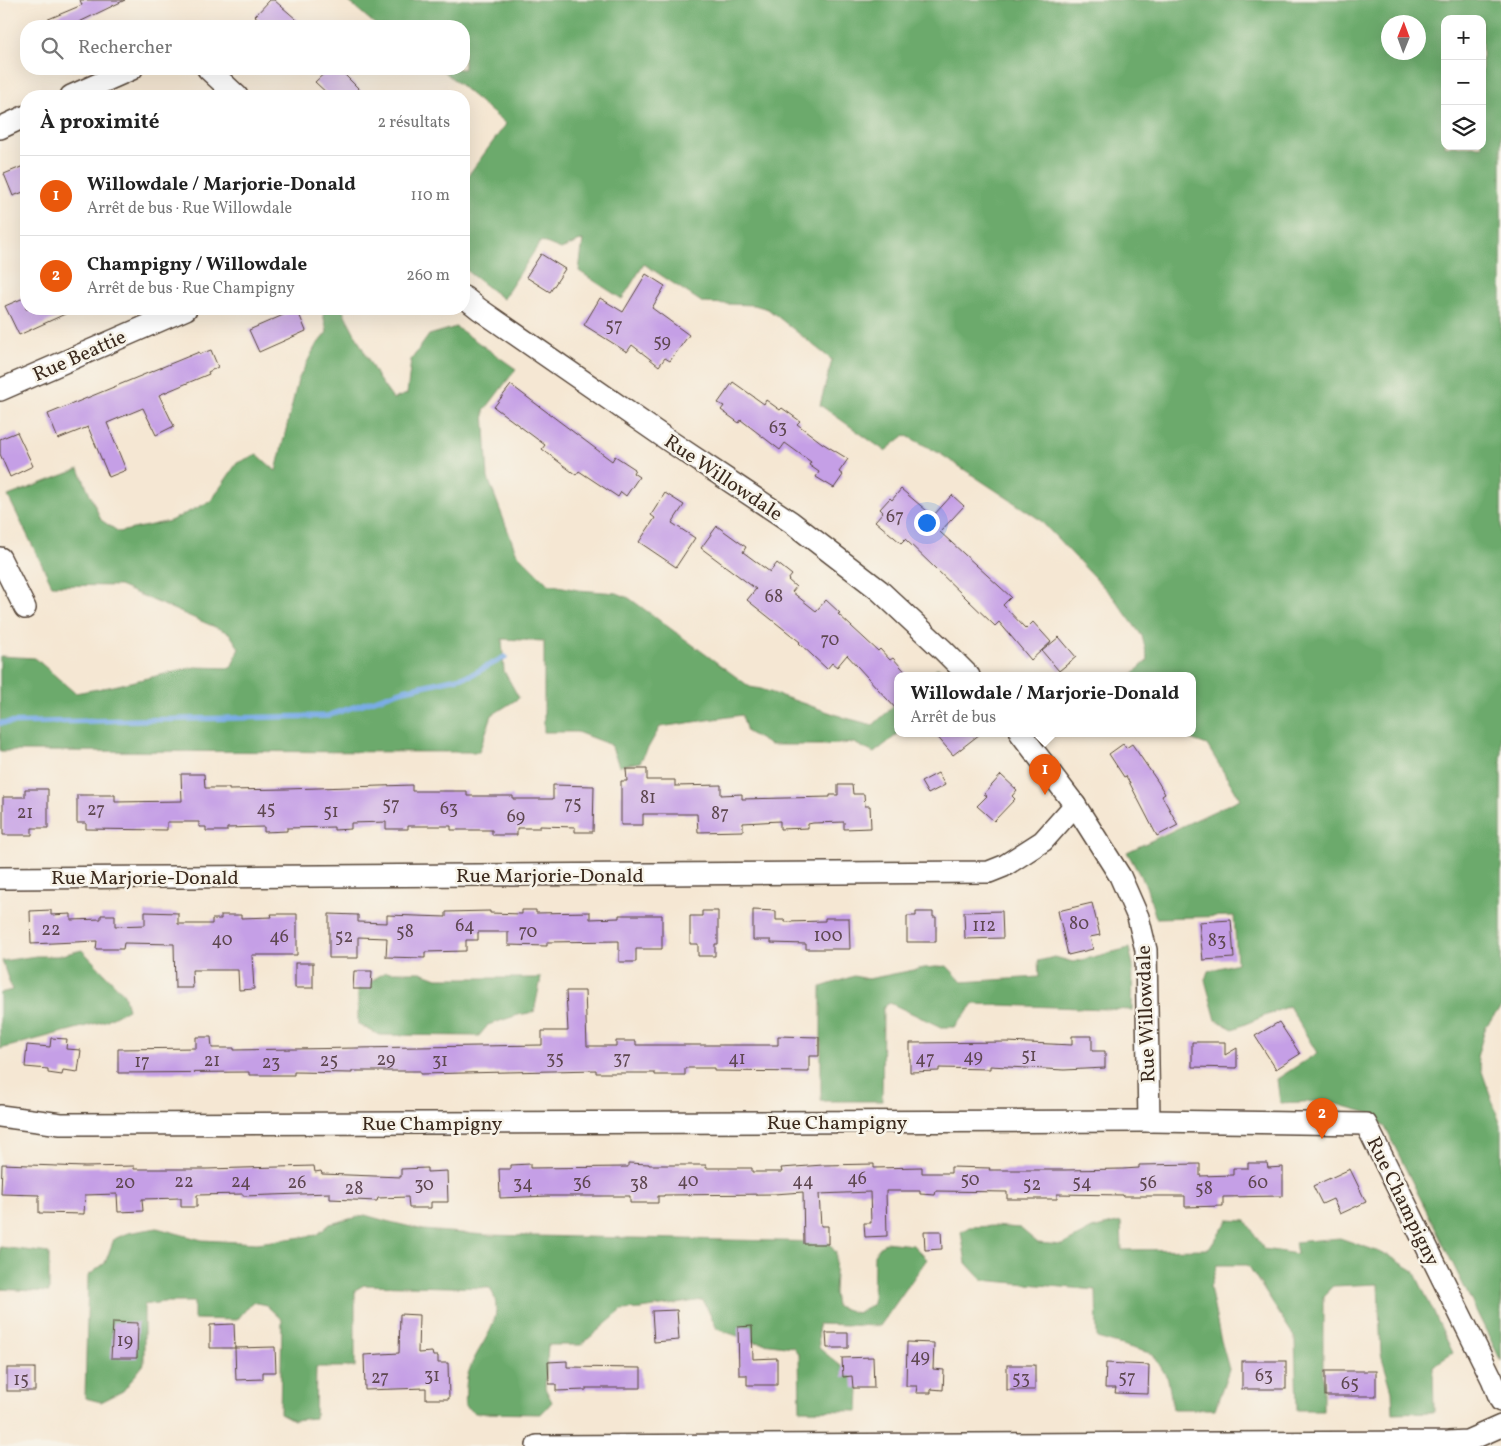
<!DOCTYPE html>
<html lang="fr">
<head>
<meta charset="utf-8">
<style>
	:root { --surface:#fff; --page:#f6f6f6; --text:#222; --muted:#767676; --line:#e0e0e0; --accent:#ea580c }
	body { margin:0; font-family:Vollkorn,serif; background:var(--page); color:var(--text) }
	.controls { position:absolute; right:15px; top:15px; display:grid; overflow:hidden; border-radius:10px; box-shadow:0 5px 20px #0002 }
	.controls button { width:45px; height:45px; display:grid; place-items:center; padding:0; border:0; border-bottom:1px solid var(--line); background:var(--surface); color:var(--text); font:25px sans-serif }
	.compass { position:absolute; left:1381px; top:15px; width:45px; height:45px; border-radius:50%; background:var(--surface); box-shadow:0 5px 20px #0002; rotate:1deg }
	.you { position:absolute; left:926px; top:522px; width:18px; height:18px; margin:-12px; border:4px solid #fff; border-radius:50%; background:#1a73e8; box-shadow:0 0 0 8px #1a73e833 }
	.badge { display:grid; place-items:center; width:32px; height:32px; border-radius:50%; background:var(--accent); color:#fff; font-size:16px; font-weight:700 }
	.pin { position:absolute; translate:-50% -41px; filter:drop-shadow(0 1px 2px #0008) }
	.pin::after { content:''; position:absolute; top:26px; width:18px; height:15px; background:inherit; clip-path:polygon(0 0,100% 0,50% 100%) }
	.popup { position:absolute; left:894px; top:672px; width:302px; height:65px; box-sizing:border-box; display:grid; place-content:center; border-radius:10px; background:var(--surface); filter:drop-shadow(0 1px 4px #0005); font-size:16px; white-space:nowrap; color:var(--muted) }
	.popup b { font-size:19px; color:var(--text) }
	.popup::after { content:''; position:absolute; left:50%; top:100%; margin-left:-10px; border:10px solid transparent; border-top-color:var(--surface) }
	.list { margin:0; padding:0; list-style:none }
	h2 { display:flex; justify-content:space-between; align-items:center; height:65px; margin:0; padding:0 20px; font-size:21px }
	h2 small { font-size:16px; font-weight:400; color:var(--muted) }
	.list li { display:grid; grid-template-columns:32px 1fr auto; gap:15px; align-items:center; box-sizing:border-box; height:80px; padding:0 20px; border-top:1px solid var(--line) }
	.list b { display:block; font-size:19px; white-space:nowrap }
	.list p { margin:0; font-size:16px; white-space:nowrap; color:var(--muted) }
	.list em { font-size:16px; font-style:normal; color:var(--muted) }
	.icon { flex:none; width:28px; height:28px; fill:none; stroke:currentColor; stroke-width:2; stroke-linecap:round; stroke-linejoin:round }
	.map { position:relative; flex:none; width:1501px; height:1446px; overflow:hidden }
	.search { position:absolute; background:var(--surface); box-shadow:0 5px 20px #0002; left:20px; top:20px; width:450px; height:55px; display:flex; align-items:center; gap:12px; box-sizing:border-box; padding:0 18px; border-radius:20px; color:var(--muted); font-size:19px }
	.panel { position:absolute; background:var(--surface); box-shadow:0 5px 20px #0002; left:20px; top:90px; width:450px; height:225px; border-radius:20px }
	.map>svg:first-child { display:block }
	.forest { fill:#6caa6c; stroke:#546a45; fill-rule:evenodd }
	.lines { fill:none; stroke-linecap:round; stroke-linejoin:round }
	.stream { stroke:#7aace6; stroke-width:5.5 }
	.building { fill:#c59fe6 }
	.street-casing { stroke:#574639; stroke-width:24 }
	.street { stroke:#fff; stroke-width:21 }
	.labels { text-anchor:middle; stroke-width:5; stroke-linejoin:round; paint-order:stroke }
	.number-label { font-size:18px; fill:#5e4750 }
	.street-label { font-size:20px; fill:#3b2a1e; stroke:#f7f3e8 }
</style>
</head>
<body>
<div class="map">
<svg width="1501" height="1446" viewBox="0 0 1501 1446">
	<rect width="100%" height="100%" fill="#f7f3e8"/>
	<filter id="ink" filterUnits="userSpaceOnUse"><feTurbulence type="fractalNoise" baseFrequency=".02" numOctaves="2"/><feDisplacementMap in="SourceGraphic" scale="10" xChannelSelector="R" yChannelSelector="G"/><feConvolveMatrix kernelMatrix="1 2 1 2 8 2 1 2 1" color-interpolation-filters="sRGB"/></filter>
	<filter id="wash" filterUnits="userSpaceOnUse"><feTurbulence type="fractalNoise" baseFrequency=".0096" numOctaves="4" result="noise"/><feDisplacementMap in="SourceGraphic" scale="20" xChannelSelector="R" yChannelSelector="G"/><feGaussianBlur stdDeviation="1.12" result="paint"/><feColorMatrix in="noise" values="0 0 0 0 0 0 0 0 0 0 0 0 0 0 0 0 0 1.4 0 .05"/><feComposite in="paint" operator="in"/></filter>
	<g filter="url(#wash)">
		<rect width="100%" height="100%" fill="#f5e7d3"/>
		<g class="forest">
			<path d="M347,0h1154v1007l-15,19 -9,31 24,69v235l-116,-234 -16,-14 -43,-12 -46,2 -3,-24 40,-26 -28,-47 -56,23 -17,-9 -11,-40 3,-9 29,-8 -3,-47 -78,2 -10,-32 -19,-34 113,-53 -33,-54 -31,-11h16v-58h-62l18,-16 -6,-24 -28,-38 -75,-79 -100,-66 -34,-18 -20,16 -65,-46 12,-45 -64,-51 -14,-4 -51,-2 -59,-39 -22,35 -43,-28 4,-31 -22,9 -20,-8 -38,58 -35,-27 -4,-8v-83l42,-57 -65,-55h23v-43h-87zM1445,19h37v127h-37zM1388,22h30v30h-30z"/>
			<path d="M322,309h20l36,69 15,21 14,-5 4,-34 18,-25 27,-8 60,42 -32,42 4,67 28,74 32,32 30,6 39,3 12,5 121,89 11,2 85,29 27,7 24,-22 1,31 -24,19 -20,-10 -33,2h-51l-23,-13 -5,-17 -82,12 -20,35 -21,4 -8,-21 -34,-13h-33v-91l-42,-2 2,32 15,27 -27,17 -13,37 -479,-1v-95l35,2 40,35 34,-6 86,-20 36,1 8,-20 -10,-15 -110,-47 -67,-1 -44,-89 71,-27 22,51 18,12 51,-11 41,-20 26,-38 20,-9 19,17 22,-91 17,-33 12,-15z"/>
			<path d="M937,668l11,4 3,4h-23z"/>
			<path d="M1129,948l4,17 -1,45 -158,-6 -20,23h-13l-51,-24 -7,4 -1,94h-61v-114l33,-11 14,3 56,-11 23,-2 15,16 77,-5 -1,-16 17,-4 18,5z"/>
			<path d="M82,950l42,44 4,15 -23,12 -105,28v-56l12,-3 -10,-29 34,-5h21z"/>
			<path d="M385,972h36l16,6h104l-7,34 -16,3 -30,10 -9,11 -100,-1 -21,-11v-34z"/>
			<path d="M365,1215l21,6 38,9 61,5 343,7 8,11 -2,40 2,13 21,7 16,-9 1,-50 11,-12 28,3 14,14 -47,67 -62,-2 1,24 28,23 12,18 -1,22 -58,-1 -1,-55 -6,-8 -38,-5 -38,-13 -14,-29 -62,9 -19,1 -41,35h-33l-3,43 7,14 -11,12 -66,-1 -10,-7c1,-11 0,-25 4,-35 9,-28 40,-52 21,-83l-126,-3 -9,5v77h-39l-1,51 -22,2 -13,-7 2,-93 -16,-15 -14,-3 -15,18 -43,-1v-17h-31l-19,3v59l-21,27 -22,11 -16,-4 3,-122 17,-13 9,-24 14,-6 29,-5 45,12 55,3 60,-8 13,-11z"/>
			<path d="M1228,1220l18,1 18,28 33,5 -2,-12 45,-4 48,17 26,16 39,82 -20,13 1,46 -41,1 -1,-22 -11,-37 -3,-70 -45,2 -10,10v114h-26l-2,-72 -47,-73h-31l-7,22 10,50 9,32 -14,40h-42l-5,-30 -15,-25 -56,-16 -1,-48 -114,-10 -16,-17 -5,-31 8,-5 24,-1 27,2 18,15 24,2 30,-16 29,-7 1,28 87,-1z"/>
			<path d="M0,1247l49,6v39l-49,-3z"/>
		</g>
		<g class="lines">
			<path class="stream" d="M0,723l327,-7 77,-26 67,-15 34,-18"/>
		</g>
		<g id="blocks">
			<g class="building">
				<path d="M80,0h45l-54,26h-39l50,-21z"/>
				<path d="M270,0h4l30,26h-37l-12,-10z"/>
				<path d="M329,69h10l27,27h-36l-15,-14z"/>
				<path d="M26,165v26l-13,5 -9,-22z"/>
				<path d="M541,254l24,15 -15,23 -24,-15z"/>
				<path d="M646,274l19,12 -13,22 37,27 -19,26 -5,-3 -6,8 -27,-21 -5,7 -43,-27 16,-27 23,14z"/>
				<path d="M26,297v12h50l-57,26 -14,-29z"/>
				<path d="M297,309l9,22 -47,21 -10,-22z"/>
				<path d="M211,350l7,17 -10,5 1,2 -50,21 15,31 -18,9 -13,-27 -36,15 19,47 -17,7 -21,-50 -30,12 -10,-25 151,-62 1,2z"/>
				<path d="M733,382l31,22 2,-4 14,10 2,-2 18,13 -3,3 25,19 26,16 -9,13 4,3 -9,13 -18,-11 3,-5 -10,-7 2,-3 -26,-19 -5,7 -39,-30 -2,3 -18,-13 3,-4 -6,-3z"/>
				<path d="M511,385l101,76 3,-5 20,13 -2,4 6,4 -13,19 -5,-4 -3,5 -39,-26 -3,4 -34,-26 3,-4 -51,-38z"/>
				<path d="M17,432l16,34 -23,11 -10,-23v-15z"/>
				<path d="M901,489l32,27 19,-21 12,11 -24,26 71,65 -8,8 23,24 7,-7 18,20 -20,18 -32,-38 -4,4 -90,-87 -4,4 -26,-22 8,-9 -3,-3 10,-11 2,2z"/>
				<path d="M665,493l19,12 -12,18 23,15 -19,29 -37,-25 16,-24 -4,-3z"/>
				<path d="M717,526l29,21 -3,5 27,20 7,-9 15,12 -4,5 8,7 -4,5 24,19 10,-11 14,13 -2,1 40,37 2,-2 10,11 3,-2 16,18h-11v35l-51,-56 -10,12 -5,-4 -5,6 -28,-26 1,-1 -53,-42 9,-11 -55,-41z"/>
				<path d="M1059,637l17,20 -17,14 -17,-20z"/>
				<path d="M935,734h45l-27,21z"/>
				<path d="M1123,744l3,4 6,-4 26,38 7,12 -3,2 16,29 -21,11 -31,-60 -2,1 -15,-23z"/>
				<path d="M626,769h21v11h28v6l46,-1v10l21,-1v5l88,-2v-2h8v-10h14l1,9h11l1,12h5l1,22 -27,1v-7l-31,1 -5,1v4l-28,1v-8l-37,2v8l-45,1 -1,-18h-54v11h-22v-44h6z"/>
				<path d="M938,773l7,12 -17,9 -7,-12z"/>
				<path d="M181,774h23l1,14h24v2l57,-1 126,-4v6h55v5h46v3h40v-14l41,1 -1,46h-18v-5l-35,-1v2h-23v7h-25v-5h-41v-4h-43v3h-22v-7l-35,1v6l-17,1v-3l-47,1v3l-23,1v-5l-37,1v3h-21v-4h-7v-5h-32v8l-81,-1v-6h-9v-28h38v7l67,-1z"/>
				<path d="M1001,775l16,15 -5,6 3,3 -21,22 -17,-15 10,-10 -3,-2z"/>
				<path d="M25,789h23v39h-16v7h-29v-38h22z"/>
				<path d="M1092,903l8,32 -10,2 3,12 -25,6 -10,-44z"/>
				<path d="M51,910v5l20,-1v6l30,-1v-4h14v11l30,-1v-13l33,1v11h34v-5h9v-4h20v3l31,-1 -1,-3h26v41h-45l2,34 -15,1 -1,-20h-46l1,18h-18l-1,-44 -50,-1 -1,6h-27l1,-8 -66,3 -1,-33z"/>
				<path d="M522,910h14v3l54,-1v7l29,-1v-3h43v34h-26v13h-17v-21l-72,1v4l-39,-1v-13h-30v8h-12v11l-41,1v6l-39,-1 1,-19 -29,-1v21h-29v-44l29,1v7l29,1v-8l59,2v-5l44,-1v2l32,1z"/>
				<path d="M753,910l23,1v9h9v2l40,-1v-3h24l1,31h-44v-5l-35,-1v-3h-18z"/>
				<path d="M702,911h16v33h-3v12h-17v-12h-8v-28h12z"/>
				<path d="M1002,911l1,27 -38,1 -1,-27z"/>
				<path d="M916,912h17v5h3v25h-29v-26h9z"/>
				<path d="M1231,920l3,38 -31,2 -4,-38z"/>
				<rect x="295" y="963" width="18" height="25"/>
				<path d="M354,971h18l-1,18h-18z"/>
				<path d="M566,991h19l2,55h29v-5h20v4h142v-9l41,1v19h-10v16l-95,-1v-3h-29v7h-30v-2h-59v-3l-176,4v-3h-68v2l-58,-1v3h-45v-3l-131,1v-24l78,-1v-11h15l1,11h22v2l308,-5v-14h26z"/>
				<path d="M1279,1022l21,32 -24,15 -21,-33z"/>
				<path d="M1072,1036h20v15h13v17l-41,2 -74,-4v3l-51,-1v3l-29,1v-29l97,-1 65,3z"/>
				<path d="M51,1038l16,1 -1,10 15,1 -3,22 -15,-2 -1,5 -14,-2v-4l-23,-2 2,-22 23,2z"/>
				<path d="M1192,1042h33v13l12,-7v20l-45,-1z"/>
				<path d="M628,1163l21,1v1h57v3h46v4h30l-1,-4 42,-3 51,-1v4l48,-1v6h29v-6l39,1 -1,2h75l59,-1 16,-1v-3l61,-1v12l33,-1v-7h15v-5h19l1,5 15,-1v29l-60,1v9l-38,1v-11h-62v-1l-66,-1v5h-50v-7l-71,-1 -1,4 -15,-1v-3h-34l1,45 -22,1 -1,-14h7l-1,-31 -51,2 2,32h7v18h-24l-1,-52 -29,2 -110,1v1h-6v7h-28v-7h-82l-48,2 -1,-29h12v-4l19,-1v4l98,-1z"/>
				<path d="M2,1164l83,3 49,-1v3h73l107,-3 1,6 6,-1 1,3 79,3v-8l26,-1v4l20,-1 1,31h-17v6h-22l-1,-11 -30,1 -1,3 -47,-2v-6l-87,3v-2l-46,1v12h-16v-9l-39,1 1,12 -25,1 -1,-18 -32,1 -1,19 -45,-1v-18l-38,-1z"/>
				<path d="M1350,1169l16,33 -26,12 -7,-15 -11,5 -9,-18z"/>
				<path d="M924,1231h17l1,18 -17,1z"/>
				<path d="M677,1310l2,30 -25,2 -2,-31z"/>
				<path d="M400,1314l19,1 -1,38 14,-1 1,4h5v7h10l1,36h-23v-11l-61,2 -1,-35 35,-2z"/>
				<path d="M113,1322l25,1 -1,35h-26z"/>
				<path d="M234,1324l1,24h-25v-23z"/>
				<path d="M752,1326l1,33 24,-1v27h-30v-10h-8l-1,-48z"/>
				<path d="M826,1333h22v15h-21z"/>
				<path d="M907,1342l27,1 -1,26 11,1 -1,20 -12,-1v4h-15l1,-7h-11z"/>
				<path d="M275,1347l1,25h-13v7l-27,1 -1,-32z"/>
				<path d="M873,1357l1,31h-21l-1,-12 -9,1 -1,-19z"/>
				<path d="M567,1361v6l74,1v20h-55v2l-30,1v-7h-7l-1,-22z"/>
				<rect x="1242" y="1361" width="44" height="28"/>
				<path d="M1106,1363l43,2 -1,29 -33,-1 1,-5h-11z"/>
				<rect x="1007" y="1365" width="28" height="25"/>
				<rect x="7" y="1368" width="28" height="23"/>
				<rect x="1325" y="1371" width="51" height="25"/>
			</g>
		</g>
	</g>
	<g filter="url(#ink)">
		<use href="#blocks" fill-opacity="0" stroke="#574639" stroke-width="1"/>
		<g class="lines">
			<g class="street-casing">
				<g id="street">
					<path d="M208,69l29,27"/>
					<path d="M71,96l61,-27"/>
					<path d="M0,128l26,-12"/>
					<path d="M464,297l15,12 192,133 120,80 88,68 64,60 26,26"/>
					<path d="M0,390l186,-81"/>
					<path d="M0,558l25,50"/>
					<path d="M1021,734l54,71 45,71 18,41 8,33 3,171"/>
					<path d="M0,878l989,-6 15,-6 39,-25 32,-36"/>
					<path d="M0,1116l61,8 1088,-3 217,3 126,255 9,22"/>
					<path d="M537,1446l911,-4 19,-1 34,-15"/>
				</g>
			</g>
			<use href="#street" class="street"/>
		</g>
	</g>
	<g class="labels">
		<g class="number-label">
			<text x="614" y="331">57</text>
			<text x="662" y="347">59</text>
			<text x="778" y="433">63</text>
			<text x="895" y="522">67</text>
			<text x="774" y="602">68</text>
			<text x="830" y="645">70</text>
			<text x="648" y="803">81</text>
			<text x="573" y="809">75</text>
			<text x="391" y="810">57</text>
			<text x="266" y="814">45</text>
			<text x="449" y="814">63</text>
			<text x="96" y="815">27</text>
			<text x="331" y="817">51</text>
			<text x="25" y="818">21</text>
			<text x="720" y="819">87</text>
			<text x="516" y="822">69</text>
			<text x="1079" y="929">80</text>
			<text x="465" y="931">64</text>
			<text x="984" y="931">112</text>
			<text x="51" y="935">22</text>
			<text x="405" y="937">58</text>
			<text x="528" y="937">70</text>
			<text x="828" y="941">100</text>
			<text x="279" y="942">46</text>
			<text x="344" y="942">52</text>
			<text x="222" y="945">40</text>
			<text x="1217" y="946">83</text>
			<text x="1029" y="1061">51</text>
			<text x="973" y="1062">49</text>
			<text x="555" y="1064">35</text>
			<text x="622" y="1064">37</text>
			<text x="737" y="1064">41</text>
			<text x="925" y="1064">47</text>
			<text x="386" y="1065">29</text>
			<text x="212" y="1066">21</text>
			<text x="329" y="1066">25</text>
			<text x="440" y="1066">31</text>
			<text x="142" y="1067">17</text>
			<text x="271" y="1068">23</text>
			<text x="857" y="1184">46</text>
			<text x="970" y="1185">50</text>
			<text x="688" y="1186">40</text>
			<text x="803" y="1186">44</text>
			<text x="184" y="1187">22</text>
			<text x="241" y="1187">24</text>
			<text x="125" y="1188">20</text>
			<text x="297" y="1188">26</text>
			<text x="582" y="1188">36</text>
			<text x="1082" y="1188">54</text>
			<text x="1148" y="1188">56</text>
			<text x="1258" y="1188">60</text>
			<text x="523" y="1189">34</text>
			<text x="639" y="1189">38</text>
			<text x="424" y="1190">30</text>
			<text x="1032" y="1190">52</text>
			<text x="354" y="1194">28</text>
			<text x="1204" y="1194">58</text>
			<text x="125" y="1346">19</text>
			<text x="920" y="1362">49</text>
			<text x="432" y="1381">31</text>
			<text x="1264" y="1381">63</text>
			<text x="380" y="1383">27</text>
			<text x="1127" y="1383">57</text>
			<text x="1021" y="1384">53</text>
			<text x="21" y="1385">15</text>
			<text x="1350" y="1389">65</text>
		</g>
		<g class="street-label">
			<text transform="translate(79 355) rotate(-24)" y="7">Rue Beattie</text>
			<text transform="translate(724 477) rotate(34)" y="7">Rue Willowdale</text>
			<text x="550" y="882">Rue Marjorie-Donald</text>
			<text x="145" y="884">Rue Marjorie-Donald</text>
			<text transform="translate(1145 1014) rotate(-92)" y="7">Rue Willowdale</text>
			<text x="837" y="1129">Rue Champigny</text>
			<text x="432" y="1130">Rue Champigny</text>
			<text transform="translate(1404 1201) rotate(64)" y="7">Rue Champigny</text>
		</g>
	</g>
</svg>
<div class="controls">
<button>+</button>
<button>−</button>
<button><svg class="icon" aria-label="layers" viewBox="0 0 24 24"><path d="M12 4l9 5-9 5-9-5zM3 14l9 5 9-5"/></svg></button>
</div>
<svg class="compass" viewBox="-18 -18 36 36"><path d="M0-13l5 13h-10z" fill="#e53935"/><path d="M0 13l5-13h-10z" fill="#767676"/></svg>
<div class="you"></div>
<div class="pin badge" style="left:1045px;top:795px">1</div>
<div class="popup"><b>Willowdale / Marjorie-Donald</b>Arrêt de bus</div>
<div class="pin badge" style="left:1322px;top:1139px">2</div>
<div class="search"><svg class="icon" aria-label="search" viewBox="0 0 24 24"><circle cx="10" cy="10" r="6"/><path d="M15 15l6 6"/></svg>Rechercher</div>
<section class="panel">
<h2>À proximité<small>2 résultats</small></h2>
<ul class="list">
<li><span class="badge">1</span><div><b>Willowdale / Marjorie-Donald</b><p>Arrêt de bus · Rue Willowdale</p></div><em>110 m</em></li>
<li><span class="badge">2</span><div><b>Champigny / Willowdale</b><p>Arrêt de bus · Rue Champigny</p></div><em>260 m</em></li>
</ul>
</section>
</div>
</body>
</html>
